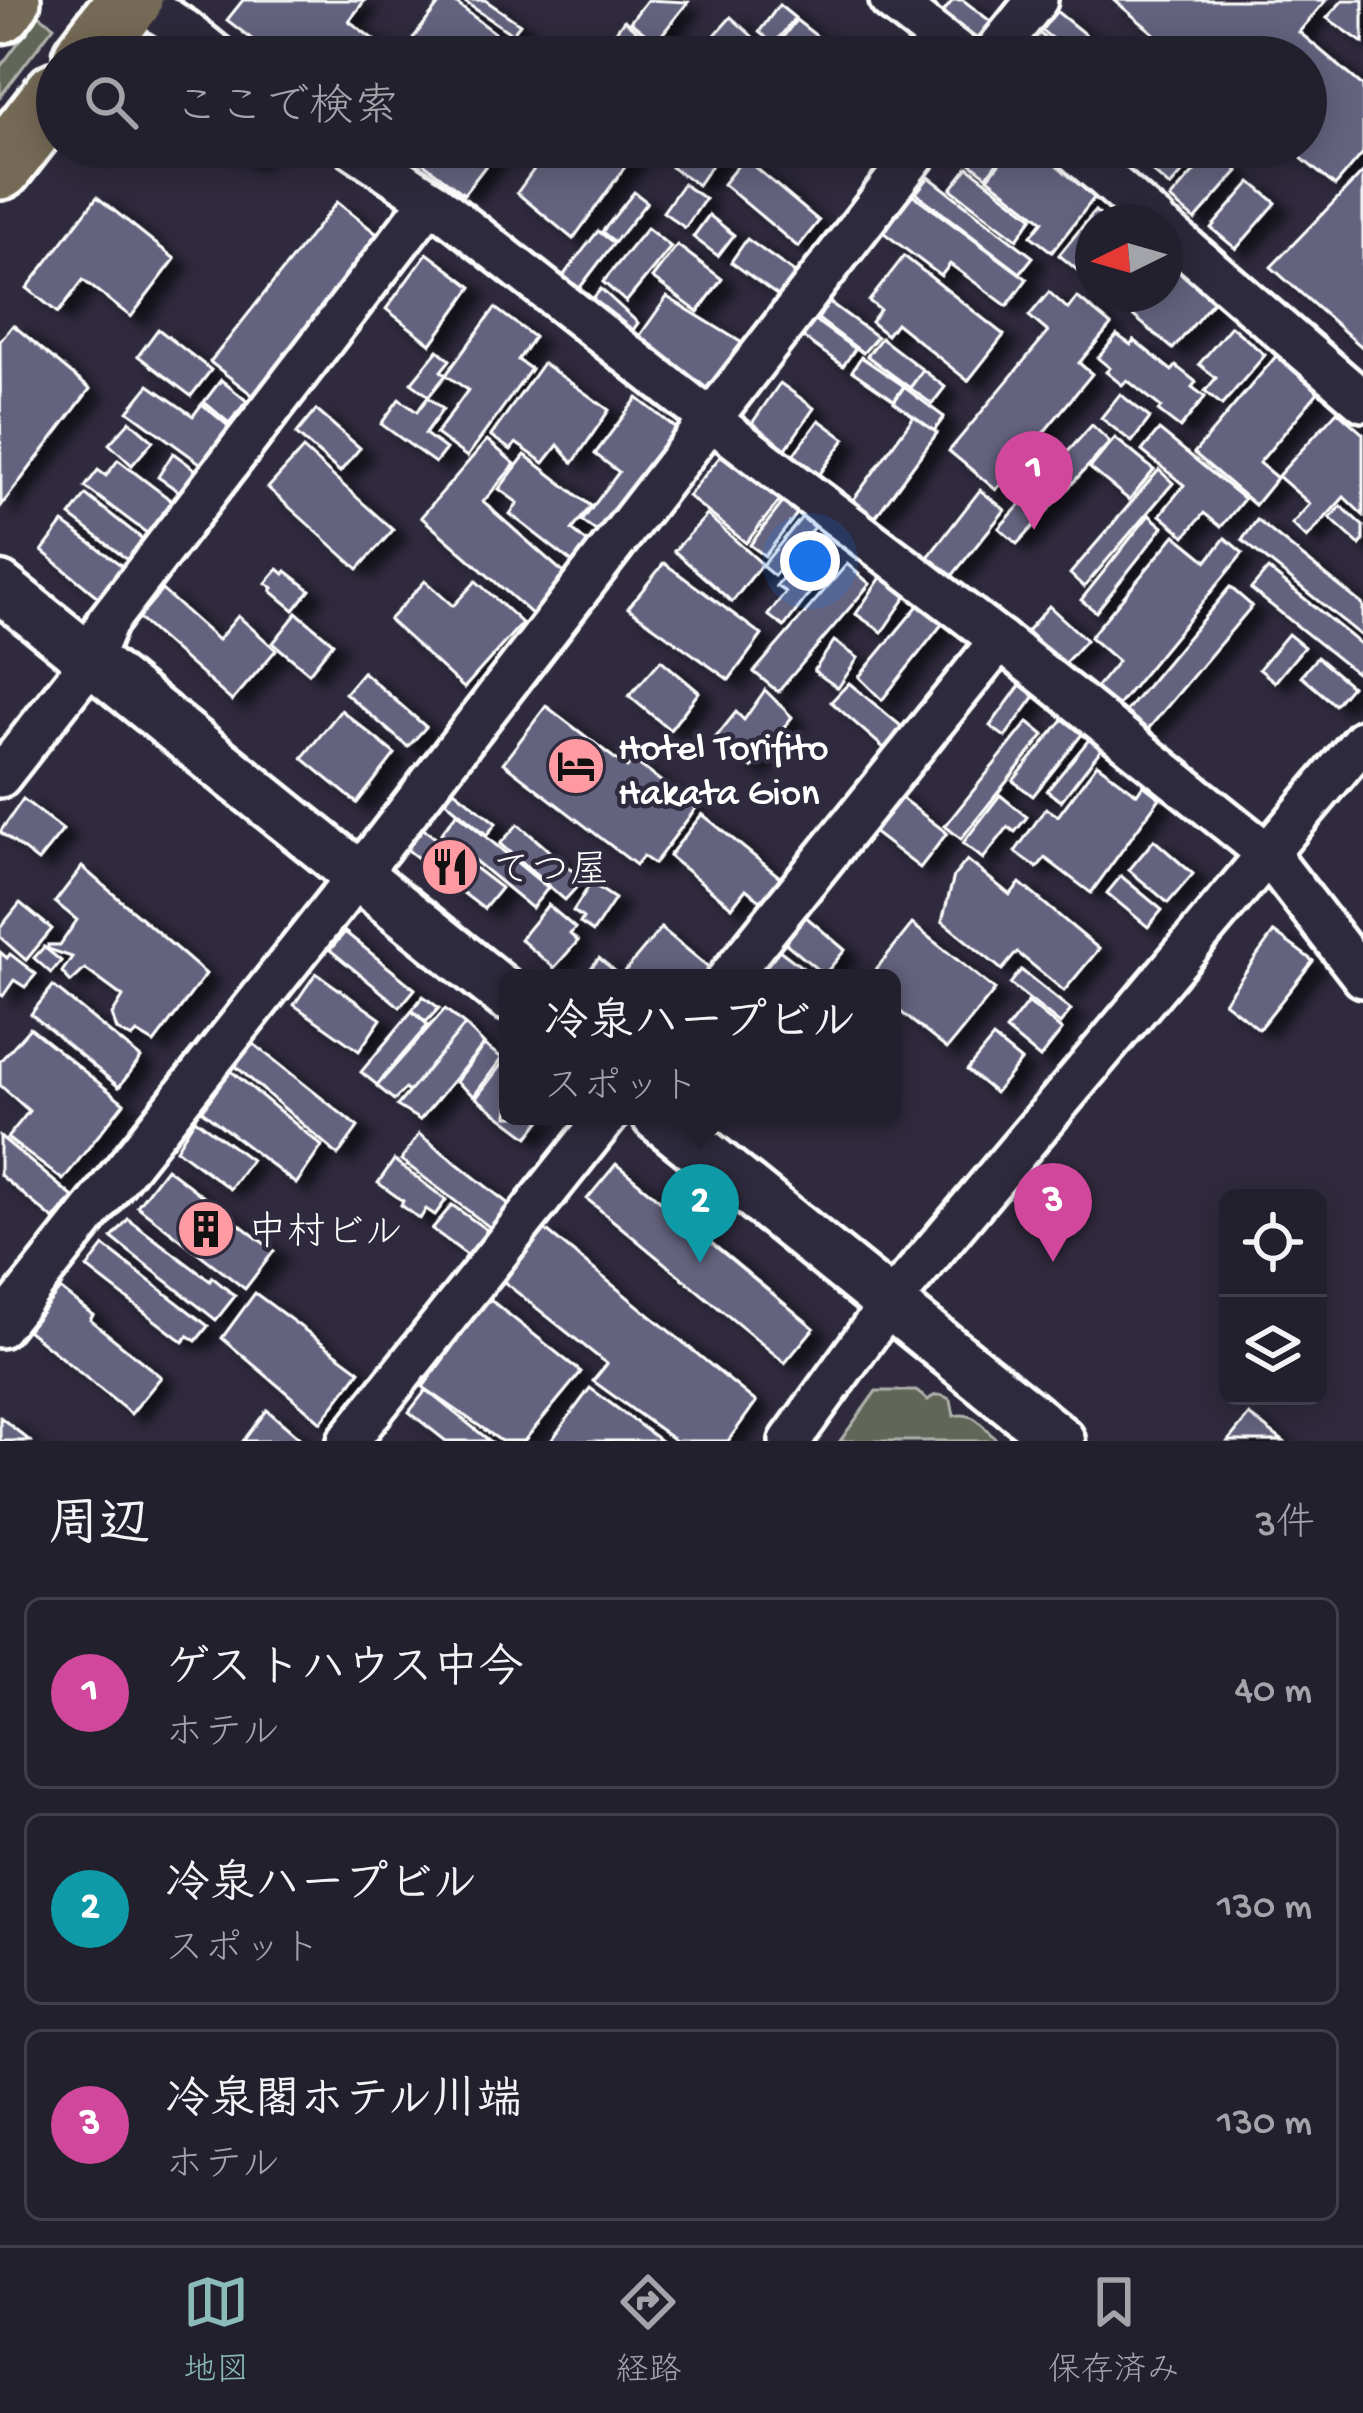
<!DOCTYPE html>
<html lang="ja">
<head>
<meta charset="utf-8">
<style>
	:root { --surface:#23202e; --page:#2b2836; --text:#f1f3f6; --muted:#a3a3aa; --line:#403e4a; --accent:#8bbbb9 }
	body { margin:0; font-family:"Gochi Hand","Klee One",sans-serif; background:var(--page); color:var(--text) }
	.controls { position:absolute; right:36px; bottom:36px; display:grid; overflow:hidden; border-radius:18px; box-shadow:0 6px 30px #0003 }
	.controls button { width:108px; height:108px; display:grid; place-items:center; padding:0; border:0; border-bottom:3px solid var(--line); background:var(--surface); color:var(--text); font:60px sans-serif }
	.compass { position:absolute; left:1075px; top:204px; width:108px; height:108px; border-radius:50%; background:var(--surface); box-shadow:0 6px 30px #0003; rotate:265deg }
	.you { position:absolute; left:810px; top:561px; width:42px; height:42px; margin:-30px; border:9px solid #fff; border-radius:50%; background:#1a73e8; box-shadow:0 0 0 18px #1a73e833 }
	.badge { display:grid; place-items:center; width:78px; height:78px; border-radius:50%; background:var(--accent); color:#fff; font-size:39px; font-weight:700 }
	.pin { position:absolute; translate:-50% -99px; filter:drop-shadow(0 3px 6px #0008) }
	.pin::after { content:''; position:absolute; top:63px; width:42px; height:36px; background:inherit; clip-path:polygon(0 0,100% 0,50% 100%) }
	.popup { position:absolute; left:499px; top:969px; width:402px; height:156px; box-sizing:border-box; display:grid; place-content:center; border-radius:18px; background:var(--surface); filter:drop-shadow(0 3px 9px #0005); font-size:39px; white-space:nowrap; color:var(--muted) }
	.popup b { font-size:45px; color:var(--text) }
	.popup::after { content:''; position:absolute; left:50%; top:100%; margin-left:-24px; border:24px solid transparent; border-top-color:var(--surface) }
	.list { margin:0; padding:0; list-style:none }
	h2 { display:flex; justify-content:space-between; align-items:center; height:156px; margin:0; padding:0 48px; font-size:51px }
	h2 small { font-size:39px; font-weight:400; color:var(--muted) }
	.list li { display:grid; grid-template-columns:78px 1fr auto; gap:36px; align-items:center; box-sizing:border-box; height:192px; margin:0 24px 24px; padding:0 24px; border:3px solid var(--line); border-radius:18px }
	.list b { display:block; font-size:45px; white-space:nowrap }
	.list p { margin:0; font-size:39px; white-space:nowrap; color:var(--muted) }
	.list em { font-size:39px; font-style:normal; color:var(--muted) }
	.icon { flex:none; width:66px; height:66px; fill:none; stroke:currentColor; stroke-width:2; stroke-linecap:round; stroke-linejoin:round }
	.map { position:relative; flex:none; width:1363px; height:1441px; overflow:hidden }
	.search { position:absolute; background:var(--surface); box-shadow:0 6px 30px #0003; left:36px; right:36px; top:36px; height:132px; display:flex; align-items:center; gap:30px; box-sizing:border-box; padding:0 42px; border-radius:66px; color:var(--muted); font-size:45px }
	.sheet { height:804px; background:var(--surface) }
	nav { display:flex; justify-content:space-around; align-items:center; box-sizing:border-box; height:168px; border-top:3px solid var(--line); background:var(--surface); font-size:33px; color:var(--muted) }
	nav a { display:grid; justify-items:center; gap:6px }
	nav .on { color:var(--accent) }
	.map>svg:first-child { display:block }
	.green { fill:#616659; stroke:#b0b2ac; stroke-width:3 }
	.building { fill:#64647f; stroke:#fff; stroke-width:3; filter:url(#shadow) }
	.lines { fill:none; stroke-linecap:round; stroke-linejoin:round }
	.minor-casing { stroke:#fff; stroke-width:48 }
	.tertiary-casing { stroke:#fff; stroke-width:57 }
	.primary-casing { stroke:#fff; stroke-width:72 }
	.minor { stroke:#2f2a3d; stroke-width:39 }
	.tertiary { stroke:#2f2a3d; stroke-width:48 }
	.primary { stroke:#746b55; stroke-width:63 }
	.labels { text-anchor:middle; stroke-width:9; stroke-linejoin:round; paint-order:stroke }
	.poi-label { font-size:39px; fill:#fff; stroke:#2f2a3d; text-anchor:start }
</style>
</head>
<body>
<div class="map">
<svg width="1363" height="1441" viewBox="0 0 1363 1441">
	<defs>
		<filter id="shadow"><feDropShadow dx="13" dy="8" stdDeviation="6" flood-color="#0009"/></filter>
	</defs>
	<rect width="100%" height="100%" fill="#2f2a3d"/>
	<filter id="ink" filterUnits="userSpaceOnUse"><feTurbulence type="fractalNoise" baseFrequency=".00833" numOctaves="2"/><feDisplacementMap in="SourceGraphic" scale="24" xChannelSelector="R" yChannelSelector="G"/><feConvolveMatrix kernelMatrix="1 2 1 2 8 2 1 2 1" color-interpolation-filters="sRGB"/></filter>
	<g filter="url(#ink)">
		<g class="green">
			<path d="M39,15l15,11 -54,71v-30z"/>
			<path d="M876,1391h40l12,9c8,-7 14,-6 23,0l3,16c23,-6 29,13 44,25h-158z"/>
		</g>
		<g class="building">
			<path d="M243,0h122l-16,21 32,24 -9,12h-97l-48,-37z"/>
			<path d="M442,0h10l43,33 -18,24h-78z"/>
			<path d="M462,0h23l35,24 -8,10z"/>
			<path d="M647,0l41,2 -32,40 -26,-20z"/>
			<path d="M953,0h10l31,24 -12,14 -13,2 -29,-24z"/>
			<path d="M1114,0h212l-27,32 64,54v67l-28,33 -47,-39h18v-90h-124z"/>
			<path d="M1343,0h20v43l-36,-25z"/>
			<path d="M779,5l16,13 -21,26 -15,-12z"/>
			<path d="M1056,11l57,46h-38l-34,-27z"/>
			<path d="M731,17l44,40h-37l-24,-21z"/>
			<path d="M624,20l42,37h-68z"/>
			<path d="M796,20l27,21 -13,16h-26l-10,-8z"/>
			<path d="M1039,33l30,24h-34l-10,-8z"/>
			<path d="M226,147h33l-11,15z"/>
			<path d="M402,147h98l-36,47z"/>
			<path d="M550,147h89l-66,92 -56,-46z"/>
			<path d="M684,147h40l-26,38 -27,-18z"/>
			<path d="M949,147h60l-22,29z"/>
			<path d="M1012,147h28l58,46 -46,59 -21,-16 12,-15 -55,-43z"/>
			<path d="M1140,147h62l2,1 -34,39 -37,-32z"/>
			<path d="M1214,149l24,22 -43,49 -25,-21z"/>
			<path d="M744,158l75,63 -21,26 -75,-63z"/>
			<path d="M968,167l65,50 -16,22 -66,-50z"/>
			<path d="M1363,172v176l-92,-81z"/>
			<path d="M929,177l104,80 -13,16 -104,-80z"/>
			<path d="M1251,182l25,21 -40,46 -25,-21z"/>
			<path d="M683,184l22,15 -20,29 -22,-16z"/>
			<path d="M634,192l13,10 -32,40 -13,-10z"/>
			<path d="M912,194l115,85 -20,27 -57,-42 -9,12 -57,-43z"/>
			<path d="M97,197l78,62 -44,58 -48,-37 -25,33 -31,-25z"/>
			<path d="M337,202l45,36 -127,159 -45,-35z"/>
			<path d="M1095,211l13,11h-15v61l-34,-28z"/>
			<path d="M709,215l25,20 -16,21 -25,-19z"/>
			<path d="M647,228l24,19 -45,55 -23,-20z"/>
			<path d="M598,231l16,12 -46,60 -16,-13z"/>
			<path d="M747,239l55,39 -17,23 -54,-39z"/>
			<path d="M677,245l45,34 -24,33 -46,-34z"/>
			<path d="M427,253l45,34 -41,57 -45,-35z"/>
			<path d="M1165,255l51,43 -43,51 -54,-45 8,-10h38z"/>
			<path d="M904,256l100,79 -36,46 -72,-58 -9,12 -16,-13 9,-12 -11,-9z"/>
			<path d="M601,289l37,34 -13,18 -43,-30z"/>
			<path d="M1049,292l19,17 9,-12 34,28 -32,38 13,11 -96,116 -47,-39 99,-119 -19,-16z"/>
			<path d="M667,297l80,49 -36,47 -77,-49z"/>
			<path d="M829,302l48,35 -14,16 -45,-34z"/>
			<path d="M495,308l39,29 -16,23 13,9 -64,88 -31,-23 32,-44 -22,-15z"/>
			<path d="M813,319l42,30 -12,17 -42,-30z"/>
			<path d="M13,325l77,64 -89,117 -1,-165z"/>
			<path d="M1231,326l34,29 -43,50 -17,-14 11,-13 -17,-14z"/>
			<path d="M158,329l53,41 -20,26 -53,-40z"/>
			<path d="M1117,335l14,10 3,-5 38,31 4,-5 20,16 -4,5 13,10 -25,31 -22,-17 3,-4 -34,-27 -5,5 -16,-13 4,-4 -12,-10z"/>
			<path d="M881,338l42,32 -13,18 -43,-32z"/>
			<path d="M438,350l12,10 -9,11 5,4 -17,21 -18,-13z"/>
			<path d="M1277,355l42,36 -60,72 18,15 -22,27 -61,-52z"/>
			<path d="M861,357l43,29 -10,14 -42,-29z"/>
			<path d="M543,363l66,47 -36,53 -15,-18 -14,18 -28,-20 -5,7 -20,-14z"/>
			<path d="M923,370l22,17 -13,17 -22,-16z"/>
			<path d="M221,380l26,21 -18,22 -25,-21z"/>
			<path d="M780,383l34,25 -31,45 -35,-24z"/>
			<path d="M149,385l44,31 9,-12 30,25 -28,37 -76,-55z"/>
			<path d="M904,387l40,30 -10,14 -40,-29z"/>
			<path d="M1120,394l30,24 -18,24 -31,-24z"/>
			<path d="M428,397l15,12 -18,25 21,15 -11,14 -54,-39 18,-25 18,13z"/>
			<path d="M637,398l44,34 -78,104 -21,-15 37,-49 -24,-18z"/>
			<path d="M316,410l44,38 -20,24 -44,-38z"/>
			<path d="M1337,411l26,23v81l-19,-18 -37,41 -15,-14 18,-20 -32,-28z"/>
			<path d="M914,416l23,17 -63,86 -23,-16z"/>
			<path d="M819,420l26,19 -31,43 -26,-20z"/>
			<path d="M130,421l23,20 -21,24 -23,-21z"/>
			<path d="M1092,425l18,17 -93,102 -18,-16z"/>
			<path d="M1159,430l85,69 -23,28 -17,-14 -19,23 -25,-21 24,-30 -42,-34z"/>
			<path d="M1115,438l39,32 -25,30 -39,-32z"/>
			<path d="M487,440l28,24 -32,38 92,81 -34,39 -120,-105z"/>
			<path d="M303,449l90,81 -35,39 -90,-81z"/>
			<path d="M173,453l27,20 -16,22 -26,-18z"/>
			<path d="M723,453l57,47 -34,43 -58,-47z"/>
			<path d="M525,455l66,51 -19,24 16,13 -15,20 -63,-49 8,-11 -19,-14z"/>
			<path d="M118,460l58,44 -24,33 -67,-50 13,-17 8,6z"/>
			<path d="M1159,470l14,13 -89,104 -14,-13z"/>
			<path d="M980,490l25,20 -53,66 -24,-19z"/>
			<path d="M86,495l59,46 -16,20 -59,-45z"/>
			<path d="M784,501l15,10 -34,45 -15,-11z"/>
			<path d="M1341,506l22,20v15l-3,4 -30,-27z"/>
			<path d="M707,515l55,49 -30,38 -58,-51z"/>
			<path d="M1149,515l14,12 -67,85 -15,-12z"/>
			<path d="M802,517l12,10 -40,49 -12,-10z"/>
			<path d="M1257,520l106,85v32l-121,-97z"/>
			<path d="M63,523l65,47 -24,32 -62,-51z"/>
			<path d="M1175,535l32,26 18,-23 18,15 -127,155 -22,-18 24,-29 -28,-24z"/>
			<path d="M795,562l24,19 -35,46 -16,-12 18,-23 -10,-6z"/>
			<path d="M664,563l98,72 -33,45 -101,-72z"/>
			<path d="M847,564l23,20 -92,108 -24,-20z"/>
			<path d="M278,569l6,5 2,-3 24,19 -16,20 -23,-19 2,-3 -7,-5z"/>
			<path d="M1268,569l95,77v18l-7,9 -105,-84z"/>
			<path d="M882,576l26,18 -26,38 -26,-18z"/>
			<path d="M425,581l28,25 23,-25 46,42 -58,65 -75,-68z"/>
			<path d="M1230,587l22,19 -108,128 -22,-18z"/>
			<path d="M162,590l56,50 20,-24 38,34 -44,51 -94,-83z"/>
			<path d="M925,597l25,17 -68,86 -23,-23z"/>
			<path d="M1049,606l37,34 -23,25 -36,-34z"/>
			<path d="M297,613l36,30 -24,30 -36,-30z"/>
			<path d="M1288,634l16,13 -29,35 -16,-13z"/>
			<path d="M834,641l24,17 -20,30 -24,-17z"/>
			<path d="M1317,657l34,29 -16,19 -34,-29z"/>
			<path d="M661,660l38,32 -29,38 -41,-34z"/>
			<path d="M363,672l63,55 -18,20 -63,-54z"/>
			<path d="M849,683l52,43 -16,23 -54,-47z"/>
			<path d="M1021,684l14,12 -30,41 -15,-11z"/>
			<path d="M765,690l27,27 -40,51 -36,-31 20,-25 8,8z"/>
			<path d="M546,706l81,62 6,-8 63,48 -42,56 -11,-8 -7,9 -133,-102z"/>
			<path d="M341,710l54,44 -38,49 -55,-45z"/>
			<path d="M1064,718l19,15 -50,63 -20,-15z"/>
			<path d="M1028,722l16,13 -83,104 -16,-13z"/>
			<path d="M1091,737l12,10 -42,54 -14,-10z"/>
			<path d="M1097,764l40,30 6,-9 17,13 -69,95 -46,-35 -8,10 -22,-16 31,-44 12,8z"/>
			<path d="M887,787l60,46 -27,35 -60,-46z"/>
			<path d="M454,790l42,33 -9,12 -42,-34z"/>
			<path d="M1000,795l27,22 -12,15 -7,-5 -25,32 -20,-16z"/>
			<path d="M23,799l40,31 -25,31 -38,-29z"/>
			<path d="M457,813l91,75 -16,20 -91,-75z"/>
			<path d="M702,814l79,64 -19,24 -16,-13 -14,18 -63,-51z"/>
			<path d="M518,824l65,56 -18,20 -65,-56z"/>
			<path d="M421,827l46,35 -17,21 -45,-35z"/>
			<path d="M1154,840l39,34 -25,29 -39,-33z"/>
			<path d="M967,860l43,35 10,-12 79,66 -35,42 -47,-39 -15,18 -60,-49 12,-45z"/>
			<path d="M467,862l34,26 -17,21 -34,-26z"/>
			<path d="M82,867l124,107 -52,69 -17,-10 -5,5 -15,-8 -5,-15 11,-18 -38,-28 -14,13 -9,-10 10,-15 -24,-8v-4h12l17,-25 -22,-18z"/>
			<path d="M1121,876l41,34 -14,17 -41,-34z"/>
			<path d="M591,883l24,16 -22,33 -13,-9 3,-5 -10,-7z"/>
			<path d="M20,903l32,26 -26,31 -26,-23v-9z"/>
			<path d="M548,905l27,23 -5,6 8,7 -24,27 -34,-29z"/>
			<path d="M798,910l47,40 -21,25 -47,-39z"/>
			<path d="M912,924l83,66 -48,59 -55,-44v-27h-23z"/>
			<path d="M661,928l51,42 -7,8h-122l16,-20 22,18z"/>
			<path d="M345,932l70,57 -15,18 -70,-57z"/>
			<path d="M1274,932l39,29 -54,68 -35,-27z"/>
			<path d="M770,943l46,35h-72z"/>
			<path d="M44,947l17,14 -10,12 -17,-15z"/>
			<path d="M0,952l7,6 3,-4 26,20 -11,13 -11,-7 -11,16 -3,-2z"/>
			<path d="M1021,970l50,40 -11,14 -50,-40z"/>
			<path d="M316,973l65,46 -22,32 -65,-46z"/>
			<path d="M53,986l88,72 -22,29 -88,-73z"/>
			<path d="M423,996l16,12 -13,14 -14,-12z"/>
			<path d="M1028,1002l34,28 -22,28 -34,-28z"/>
			<path d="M445,1009l20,16 -55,68 -5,-4 -11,11 -17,-14z"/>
			<path d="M412,1011l16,14 -51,60 -16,-13z"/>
			<path d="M465,1025l19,19 -64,76 -23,-14z"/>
			<path d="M30,1028l94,75 -61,77 -56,-42 22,-27 -29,-26v-24z"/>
			<path d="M993,1038l28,23 -26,32 -28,-23z"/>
			<path d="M250,1041l108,86 -20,28 -106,-92z"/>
			<path d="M484,1045l18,13 -28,38 -18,-14z"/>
			<path d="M504,1061l4,3v52h36l-16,21 -52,-39z"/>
			<path d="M230,1070l92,76 -26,38 -94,-73z"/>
			<path d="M195,1119l56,41 -21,29 -54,-40z"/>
			<path d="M419,1134l91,71 -18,24 -91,-69z"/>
			<path d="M0,1136l73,61 -19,23 -54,-45z"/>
			<path d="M394,1160l52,40 -11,15 -9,-6 -6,10 -19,-14 2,-4 -25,-18z"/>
			<path d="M616,1164l198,164 -29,35 -198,-164z"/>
			<path d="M166,1168l108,83 -29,38 -108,-83z"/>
			<path d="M452,1205l39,28 -20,25 -39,-29z"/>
			<path d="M128,1219l82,62 2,-4 23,19 -19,24 -104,-82z"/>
			<path d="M543,1228l213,174 -28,39h-52l-83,-60 14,-17 -103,-82z"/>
			<path d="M104,1246l104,80 -12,15 -8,-5 -5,6 -96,-74z"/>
			<path d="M60,1289l33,26 -3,5 71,57 -30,37 -104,-84z"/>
			<path d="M255,1293l105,78 -39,51 -99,-84z"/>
			<path d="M488,1298l93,74 -57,69h-23l-78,-54z"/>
			<path d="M590,1388l71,53h-110z"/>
			<path d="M426,1390l64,51h-44l-37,-29z"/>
			<path d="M267,1410l36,31h-60z"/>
			<path d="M1249,1415l34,26h-55z"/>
			<path d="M0,1417l30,24h-30z"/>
		</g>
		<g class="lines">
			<g class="minor-casing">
				<g id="minor">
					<path d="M138,0l47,30 33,27"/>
					<path d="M890,0l74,57"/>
					<path d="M991,57l46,-57"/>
					<path d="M352,147l79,53 280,220 289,220 268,214 95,123"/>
					<path d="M1070,147l86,75"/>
					<path d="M1165,230l198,171"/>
					<path d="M0,777l90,-115 17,-40 324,-422"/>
					<path d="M728,978l272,-338"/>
					<path d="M0,1327l382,-482 539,-698"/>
					<path d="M348,1441l259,-325"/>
					<path d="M790,1441l100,-138 473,-563"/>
				</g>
			</g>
			<g class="tertiary-casing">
				<g id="tertiary">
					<path d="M0,587l508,409"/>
					<path d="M657,1116l403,325"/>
				</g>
			</g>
			<g class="primary-casing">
				<g id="primary">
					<path d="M0,11l8,-11"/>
					<path d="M86,57l44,-57"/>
					<path d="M0,167l57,-73"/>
				</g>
			</g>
			<use href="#minor" class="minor"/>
			<use href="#tertiary" class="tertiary"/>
			<use href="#primary" class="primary"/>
		</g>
	</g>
	<defs>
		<g id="hotel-disc" transform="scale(3)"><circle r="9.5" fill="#ff9aa2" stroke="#2f2a3d"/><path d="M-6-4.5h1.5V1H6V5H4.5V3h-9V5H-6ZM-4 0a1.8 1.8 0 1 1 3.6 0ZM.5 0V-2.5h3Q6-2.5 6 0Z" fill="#111"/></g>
		<g id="restaurant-disc" transform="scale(3)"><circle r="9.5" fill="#ff9aa2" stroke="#2f2a3d"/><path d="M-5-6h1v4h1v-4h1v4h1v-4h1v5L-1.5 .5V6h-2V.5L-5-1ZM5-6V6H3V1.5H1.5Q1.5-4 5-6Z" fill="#111"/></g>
		<g id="building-disc" transform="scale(3)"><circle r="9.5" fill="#ff9aa2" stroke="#2f2a3d"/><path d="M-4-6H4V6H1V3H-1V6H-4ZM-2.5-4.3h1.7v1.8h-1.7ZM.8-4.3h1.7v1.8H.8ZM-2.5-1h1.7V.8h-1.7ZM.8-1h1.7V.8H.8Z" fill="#111"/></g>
	</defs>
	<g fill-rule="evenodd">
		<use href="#hotel-disc" x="576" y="766"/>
		<use href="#restaurant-disc" x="450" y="867"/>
		<use href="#building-disc" x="206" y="1229"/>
	</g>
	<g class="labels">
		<g class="poi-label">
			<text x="618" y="758">Hotel Torifito<tspan x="618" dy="45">Hakata Gion</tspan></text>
			<text x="492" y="881">てつ屋</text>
			<text x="248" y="1243">中村ビル</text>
		</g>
	</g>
</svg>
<div class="controls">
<button><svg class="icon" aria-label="locate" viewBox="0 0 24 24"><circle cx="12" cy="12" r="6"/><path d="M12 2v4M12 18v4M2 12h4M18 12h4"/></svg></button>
<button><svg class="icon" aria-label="layers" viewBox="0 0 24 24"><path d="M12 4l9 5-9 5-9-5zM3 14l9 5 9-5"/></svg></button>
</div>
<svg class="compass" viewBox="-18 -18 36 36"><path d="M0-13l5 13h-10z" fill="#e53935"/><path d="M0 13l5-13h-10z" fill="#a3a3aa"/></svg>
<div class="you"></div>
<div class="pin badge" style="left:1034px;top:530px;background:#d1479c">1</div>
<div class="pin badge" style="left:700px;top:1263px;background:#0f9aa8">2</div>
<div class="popup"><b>冷泉ハープビル</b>スポット</div>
<div class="pin badge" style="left:1053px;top:1262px;background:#d1479c">3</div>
<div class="search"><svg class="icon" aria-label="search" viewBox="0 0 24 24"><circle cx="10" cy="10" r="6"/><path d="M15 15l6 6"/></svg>ここで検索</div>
</div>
<section class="sheet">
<h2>周辺<small>3件</small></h2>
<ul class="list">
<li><span class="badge" style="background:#d1479c">1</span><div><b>ゲストハウス中今</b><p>ホテル</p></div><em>40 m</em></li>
<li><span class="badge" style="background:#0f9aa8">2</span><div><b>冷泉ハープビル</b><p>スポット</p></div><em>130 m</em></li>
<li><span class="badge" style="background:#d1479c">3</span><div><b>冷泉閣ホテル川端</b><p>ホテル</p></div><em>130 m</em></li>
</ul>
</section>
<nav>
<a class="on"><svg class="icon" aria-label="map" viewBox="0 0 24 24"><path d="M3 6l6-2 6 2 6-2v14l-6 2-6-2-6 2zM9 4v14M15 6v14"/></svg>地図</a>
<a><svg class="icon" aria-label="directions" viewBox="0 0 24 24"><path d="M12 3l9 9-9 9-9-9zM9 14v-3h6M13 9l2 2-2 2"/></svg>経路</a>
<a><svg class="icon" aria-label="saved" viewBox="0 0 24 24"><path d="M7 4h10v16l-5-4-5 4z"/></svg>保存済み</a>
</nav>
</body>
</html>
